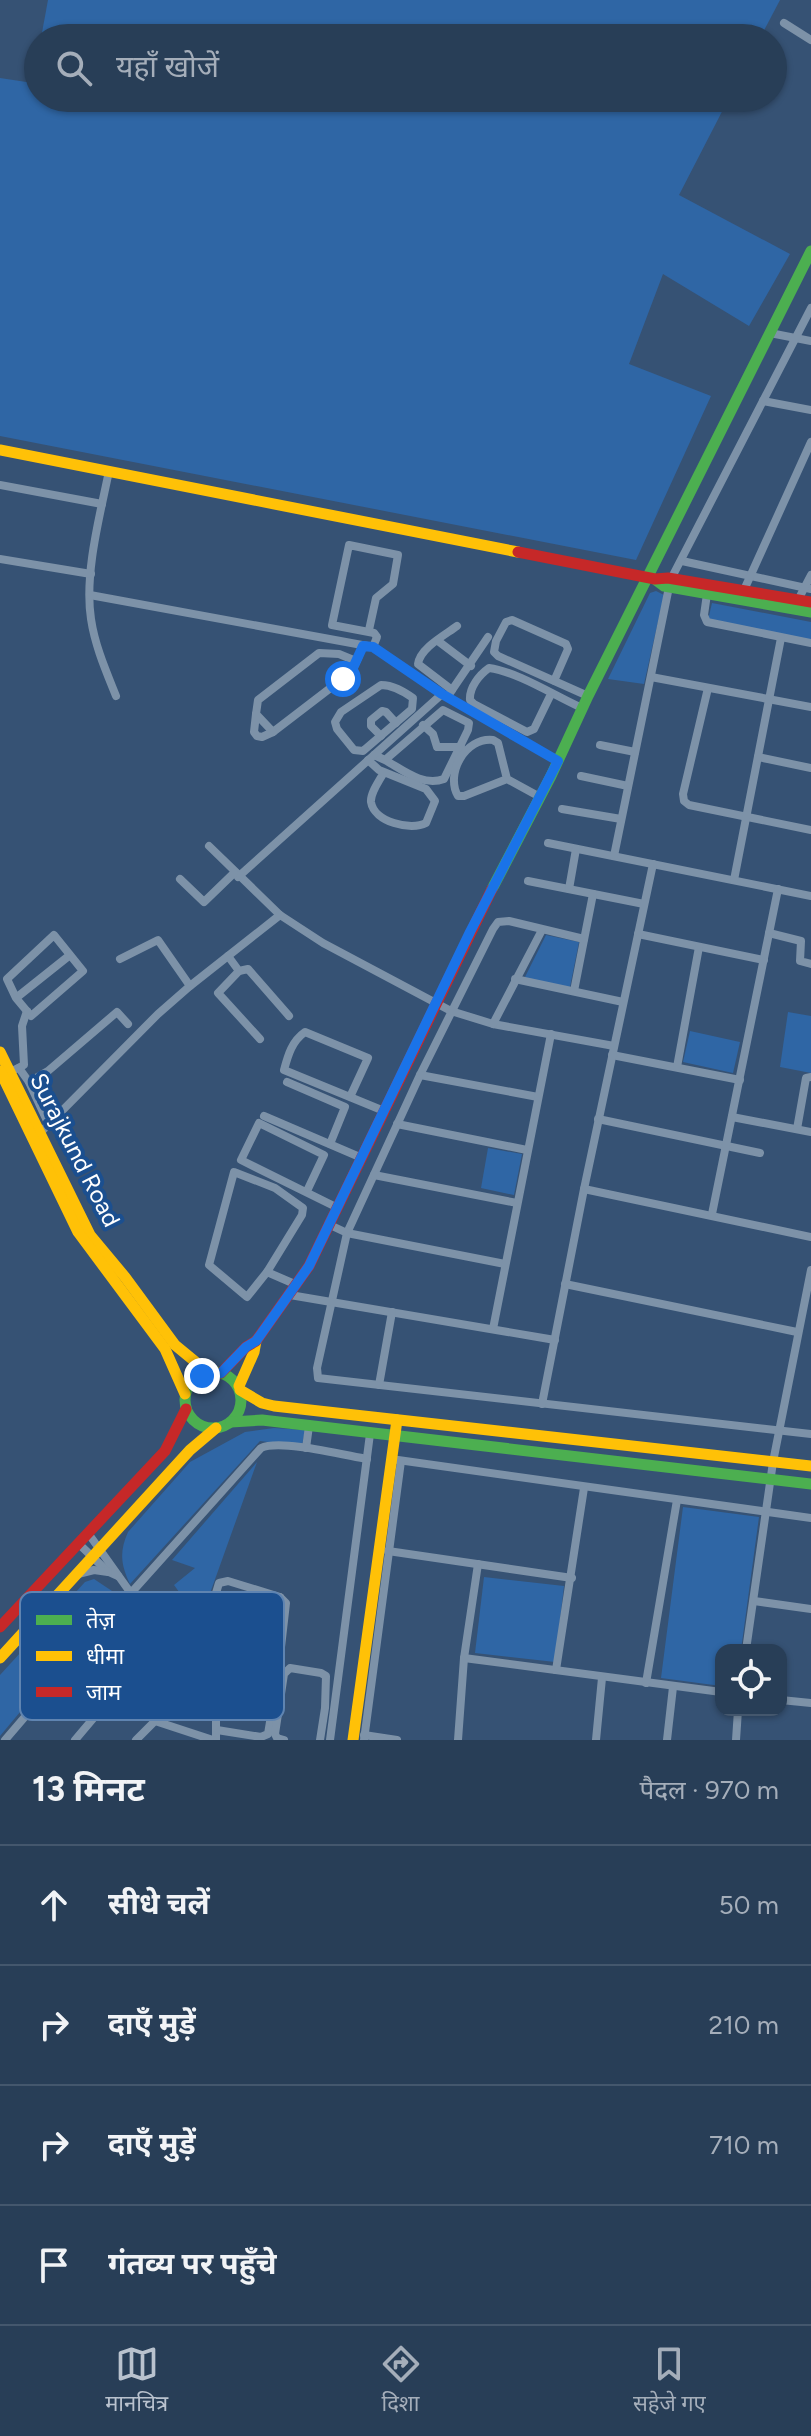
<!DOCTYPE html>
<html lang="hi">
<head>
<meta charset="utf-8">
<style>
	:root { --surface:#283e57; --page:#344961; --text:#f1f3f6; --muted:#a5aeba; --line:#44576d; --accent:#b9c2ce }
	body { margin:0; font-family:Figtree,"Noto Sans Devanagari",sans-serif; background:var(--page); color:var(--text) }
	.controls { position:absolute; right:24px; bottom:24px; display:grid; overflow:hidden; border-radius:16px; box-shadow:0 2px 6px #0004 }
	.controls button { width:72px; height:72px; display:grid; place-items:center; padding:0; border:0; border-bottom:2px solid var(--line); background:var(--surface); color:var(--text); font:40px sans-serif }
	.stop { position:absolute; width:24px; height:24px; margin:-18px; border:6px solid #1a73e8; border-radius:50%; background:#fff }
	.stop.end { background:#1a73e8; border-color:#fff; box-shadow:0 2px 8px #0008 }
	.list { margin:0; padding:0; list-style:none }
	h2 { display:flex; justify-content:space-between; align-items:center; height:104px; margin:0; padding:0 32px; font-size:34px }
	h2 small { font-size:26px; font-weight:400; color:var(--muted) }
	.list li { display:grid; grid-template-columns:52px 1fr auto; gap:24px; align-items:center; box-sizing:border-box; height:120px; padding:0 32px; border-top:2px solid var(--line) }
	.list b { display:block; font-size:30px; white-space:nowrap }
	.list em { font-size:26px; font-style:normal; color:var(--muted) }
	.icon { flex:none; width:44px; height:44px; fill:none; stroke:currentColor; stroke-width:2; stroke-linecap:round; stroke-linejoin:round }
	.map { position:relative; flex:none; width:811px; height:1740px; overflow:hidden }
	.search { position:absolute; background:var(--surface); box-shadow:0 2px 6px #0004; left:24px; right:24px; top:24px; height:88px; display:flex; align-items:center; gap:20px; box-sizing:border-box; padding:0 28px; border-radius:44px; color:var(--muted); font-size:30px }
	.sheet { height:584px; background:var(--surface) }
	nav { display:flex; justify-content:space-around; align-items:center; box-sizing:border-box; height:112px; border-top:2px solid var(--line); background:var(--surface); font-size:22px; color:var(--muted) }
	nav a { display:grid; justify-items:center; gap:4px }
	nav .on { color:var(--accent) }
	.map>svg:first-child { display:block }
	.green { fill:#2f66a5 }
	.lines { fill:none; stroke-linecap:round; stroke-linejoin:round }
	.street { stroke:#7d92a8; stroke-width:8 }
	.fast { stroke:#4caf50; stroke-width:11 }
	.slow { stroke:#ffc107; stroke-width:11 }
	.jam { stroke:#c62828; stroke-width:11 }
	.route { stroke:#1a73e8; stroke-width:10 }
	.labels { text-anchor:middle; stroke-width:8; stroke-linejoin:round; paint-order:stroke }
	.street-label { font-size:24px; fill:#fff; stroke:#1b4f8f }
	.key { fill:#1b4f8f; stroke:#5f84b1; stroke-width:2 }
	.key-label { font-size:22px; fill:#fff }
</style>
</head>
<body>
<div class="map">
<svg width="811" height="1740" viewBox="0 0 811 1740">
	<rect width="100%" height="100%" fill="#365274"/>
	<g class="green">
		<path d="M48,0h732l-20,38h-719z"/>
		<path d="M38,55v43h691l-50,97 111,59 -41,72 -86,-52 -34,90 82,32 -75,164 -636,-124v-358l33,5z"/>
		<path d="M656,591l8,4 -20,89 -36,-5 42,-86z"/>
		<path d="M712,603l99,19v18l-103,-20z"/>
		<path d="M546,935l33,7 -9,45 -46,-8z"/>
		<path d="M788,1012l23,4v57l-31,-6z"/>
		<path d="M690,1031l50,11 -7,31 -50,-11z"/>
		<path d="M488,1148l34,6 -8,41 -33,-7z"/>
		<path d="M274,1428l31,2 -3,16 -42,-5 -130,143c-9,-19 -11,-32 -2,-52l62,-70 55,-30z"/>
		<path d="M257,1462l-68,190 -11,-9 12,-36 -16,-22 21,-17 -23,-8z"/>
		<path d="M683,1507l76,10 -18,133h-20v36l-60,-8z"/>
		<path d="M484,1577l80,9 -9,76 -80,-9z"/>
		<path d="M94,1579l24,16 -118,141v-61l85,-93z"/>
	</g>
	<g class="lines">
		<g class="street">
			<path d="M784,23l27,17"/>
			<path d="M770,333l41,8"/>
			<path d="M763,401l48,9"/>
			<path d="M109,471c-9,44 -25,103 -18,148 4,27 15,52 25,77"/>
			<path d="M0,485l102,19"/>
			<path d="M0,559l91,15"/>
			<path d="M682,561l129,28"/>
			<path d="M671,579l140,-271"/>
			<path d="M744,590l67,-148"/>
			<path d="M707,594l-3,21 3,7 104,21"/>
			<path d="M90,595l283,52 69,47 116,67"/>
			<path d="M798,600l13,-25"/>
			<path d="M369,630l7,-32 17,-14 5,-29 -49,-10 -17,80 42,8 3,4 -4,10"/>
			<path d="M438,641l33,25"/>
			<path d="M356,661l-17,-7 -20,-1 -61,47 -2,14 17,18 77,-59c6,-8 9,-18 13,-27"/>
			<path d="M651,677l160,30"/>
			<path d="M554,681l14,-32 -2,-5 -54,-24 -6,2 -10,19 -2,11 4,4 90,40"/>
			<path d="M381,685c12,0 22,6 32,13l-1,11 -49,42 -9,-1 -17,-21 -2,-7 6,-10z"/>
			<path d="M708,688l-25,106 1,7 5,4 122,25"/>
			<path d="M452,690l-34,-26c2,-16 27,-29 39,-38"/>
			<path d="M450,693l38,-56"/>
			<path d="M551,694l-17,35 -7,3 -53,-28 -4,-4c-1,-12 9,-25 19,-32 29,4 66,28 93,40"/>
			<path d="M256,714l-2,18 3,4 5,1 11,-5"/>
			<path d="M423,725l10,9 4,13h24"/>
			<path d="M381,736l-10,-10v-6l11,-9 4,1 10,11"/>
			<path d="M600,745l35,7"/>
			<path d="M374,755l11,5 58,-50 26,13 -1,7 -24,49c-21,8 -41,-9 -59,-19"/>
			<path d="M758,757l53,11"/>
			<path d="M368,760l11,10 47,19 9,12 -9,22c-15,8 -52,-1 -55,-21 -1,-9 9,-22 13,-30"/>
			<path d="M581,776l47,10"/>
			<path d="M507,779l-43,17h-6c-13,-22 7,-59 35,-56l5,3 9,36 33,18"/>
			<path d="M562,809l59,10"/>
			<path d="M548,843l263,53"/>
			<path d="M209,846l71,69 43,28 128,68 42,13 121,22"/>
			<path d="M614,856l55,-269"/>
			<path d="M238,877l204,-183"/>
			<path d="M180,879l24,23 30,-29"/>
			<path d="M734,880l47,-242"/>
			<path d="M528,881l116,23"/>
			<path d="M569,889l7,-40"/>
			<path d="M769,933l32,8 -1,20 11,3"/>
			<path d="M638,934l126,26"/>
			<path d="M584,939l-75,-18 -11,1 -5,7 -73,146 -73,158 -30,135 1,10 493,56"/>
			<path d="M228,956l11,15 9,-2 41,47"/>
			<path d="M120,959l38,-19 32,46"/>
			<path d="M239,971l-21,22 42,46"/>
			<path d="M515,979l108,23"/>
			<path d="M574,991l19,-97"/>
			<path d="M16,998l-9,-19 47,-44 29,36 -52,45 -15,-18 54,-43"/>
			<path d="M493,1024l49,-94"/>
			<path d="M612,1055l128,25"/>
			<path d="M677,1067l22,-120"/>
			<path d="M19,1068l10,14 20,43"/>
			<path d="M10,1072l14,-7 -2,-39 5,-15"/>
			<path d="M420,1075l118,22"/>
			<path d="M29,1082l19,-11 69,-59 11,12"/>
			<path d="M287,1082l58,25 -15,37"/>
			<path d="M350,1097l18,-39 -63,-26c-13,9 -17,23 -21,38l100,41"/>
			<path d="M264,1116l98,42"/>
			<path d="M732,1117l79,15"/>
			<path d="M598,1119l162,34"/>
			<path d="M397,1124l130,26"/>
			<path d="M797,1129l9,-51 5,-1"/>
			<path d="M41,1132l117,-118 32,-28 90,-71"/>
			<path d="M234,1172l41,16 28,20 -1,7 -35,57 -20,25 -38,-32z"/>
			<path d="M374,1175l143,28"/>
			<path d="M584,1189l227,48"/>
			<path d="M307,1191l17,-36 -65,-32 -18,37 97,48"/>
			<path d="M712,1214l66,-325"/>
			<path d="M330,1225l17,8 158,31"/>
			<path d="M267,1272l30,13"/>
			<path d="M565,1284l232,48"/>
			<path d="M290,1295l265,45"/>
			<path d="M493,1329l58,-295"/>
			<path d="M379,1385l13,-73"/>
			<path d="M542,1404l42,-215 69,-325"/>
			<path d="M306,1448l3,-22"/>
			<path d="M391,1459l420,59"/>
			<path d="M88,1533l74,104 51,62 3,12v29"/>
			<path d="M79,1544l28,27 11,5"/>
			<path d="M388,1551l184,27"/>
			<path d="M78,1574l16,-4 14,2"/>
			<path d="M754,1601l57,8"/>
			<path d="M746,1650l27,-188 38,-192"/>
			<path d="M259,1658l21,-61"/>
			<path d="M464,1658l257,34"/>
			<path d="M188,1667l9,-10 22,-74 9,-2 52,16 6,6 -5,44c-31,18 -50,26 -84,10"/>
			<path d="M556,1670l28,-182"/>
			<path d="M646,1683l31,-183"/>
			<path d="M781,1700l30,3"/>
			<path d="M155,1721l58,19"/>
			<path d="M217,1730l44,7 7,-3 8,-48 -12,-16 -11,-1"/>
			<path d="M364,1735l33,5"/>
			<path d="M5,1740l126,-147 130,-145c19,-9 83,7 106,11"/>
			<path d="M75,1740l87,-103"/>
			<path d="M136,1740l19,-19 12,-19 -2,-5 -28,-29"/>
			<path d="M284,1740l-7,-2 -2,-4 9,-60 6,-6 31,5 5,3 -1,32 -5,32"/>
			<path d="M330,1740l40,-306"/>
			<path d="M364,1740l37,-279"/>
			<path d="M458,1740l6,-82 14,-94"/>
			<path d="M596,1740l6,-62"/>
			<path d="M667,1740l6,-53"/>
			<path d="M736,1740l2,-30"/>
		</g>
		<g class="fast">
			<path d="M656,580l8,6 147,26"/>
			<path d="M492,889l59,-113 37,-80 223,-445"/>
			<circle cx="213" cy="1400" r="28"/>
			<path d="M231,1422l31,-2 549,64"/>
		</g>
		<g class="slow">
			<path d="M0,450l518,102"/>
			<path d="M0,1052l90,183 35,42 50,68 34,28"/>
			<path d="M0,1071l78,161 87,117 20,45"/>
			<path d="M239,1386l15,-34 2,-11"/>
			<path d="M240,1390l22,13 12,3 537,60"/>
			<path d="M0,1658l190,-208 26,-22"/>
			<path d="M353,1740l44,-320"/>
		</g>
		<g class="jam">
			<path d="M518,552l137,27 13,-1 143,24"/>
			<path d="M221,1373l25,-26 10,-6 53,-75 183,-377"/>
			<path d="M0,1627l165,-176 21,-42"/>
		</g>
	</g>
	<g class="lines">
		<path class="route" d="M202,1376l19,-3 25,-26 10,-6 53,-75 161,-334 88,-171 -116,-67 -69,-47 -10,-1 -11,24 -9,9"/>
	</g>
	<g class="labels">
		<g class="street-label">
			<text transform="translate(75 1150) rotate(63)" y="8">Surajkund Road</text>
		</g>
	</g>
	<rect x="20" y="1592" width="264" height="128" rx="12" class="key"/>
	<rect x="36" y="1615" width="36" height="10" fill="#4caf50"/>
	<rect x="36" y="1651" width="36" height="10" fill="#ffc107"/>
	<rect x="36" y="1687" width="36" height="10" fill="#c62828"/>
	<g class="key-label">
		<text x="86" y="1628">तेज़</text>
		<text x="86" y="1664">धीमा</text>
		<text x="86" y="1700">जाम</text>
	</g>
</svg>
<div class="controls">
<button><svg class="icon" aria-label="locate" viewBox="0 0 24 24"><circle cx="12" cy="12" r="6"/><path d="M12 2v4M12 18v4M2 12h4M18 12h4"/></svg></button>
</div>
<div class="stop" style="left:343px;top:679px"></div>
<div class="stop end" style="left:202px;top:1376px"></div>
<div class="search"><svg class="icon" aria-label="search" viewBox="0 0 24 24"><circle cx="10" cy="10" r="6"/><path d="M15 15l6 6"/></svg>यहाँ खोजें</div>
</div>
<section class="sheet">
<h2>13 मिनट<small>पैदल · 970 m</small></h2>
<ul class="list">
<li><svg class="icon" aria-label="ahead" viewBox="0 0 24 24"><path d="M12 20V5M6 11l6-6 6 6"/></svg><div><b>सीधे चलें</b></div><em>50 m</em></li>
<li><svg class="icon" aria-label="right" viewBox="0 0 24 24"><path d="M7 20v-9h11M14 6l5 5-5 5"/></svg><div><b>दाएँ मुड़ें</b></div><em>210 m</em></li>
<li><svg class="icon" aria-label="right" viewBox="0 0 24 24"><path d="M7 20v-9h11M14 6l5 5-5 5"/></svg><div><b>दाएँ मुड़ें</b></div><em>710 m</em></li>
<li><svg class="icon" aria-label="arrive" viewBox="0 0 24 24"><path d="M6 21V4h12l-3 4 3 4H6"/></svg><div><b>गंतव्य पर पहुँचे</b></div></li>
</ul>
</section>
<nav>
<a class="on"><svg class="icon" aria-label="map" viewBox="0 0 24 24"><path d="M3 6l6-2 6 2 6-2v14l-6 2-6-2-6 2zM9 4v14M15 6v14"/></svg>मानचित्र</a>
<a><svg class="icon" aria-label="directions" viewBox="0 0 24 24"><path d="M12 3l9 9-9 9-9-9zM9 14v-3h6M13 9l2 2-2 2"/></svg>दिशा</a>
<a><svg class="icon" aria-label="saved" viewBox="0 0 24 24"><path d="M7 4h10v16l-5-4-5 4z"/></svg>सहेजे गए</a>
</nav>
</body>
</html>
